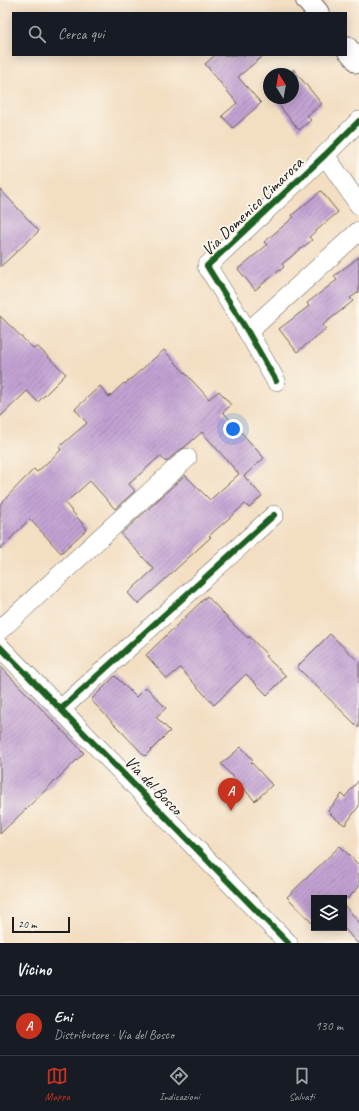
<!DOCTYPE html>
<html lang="it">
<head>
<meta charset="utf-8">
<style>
	:root { --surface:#171b24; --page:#242831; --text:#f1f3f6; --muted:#9ea1a6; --line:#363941; --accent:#c8321e }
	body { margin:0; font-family:Caveat,sans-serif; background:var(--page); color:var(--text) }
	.controls { position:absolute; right:12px; bottom:12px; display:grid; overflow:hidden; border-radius:0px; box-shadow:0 2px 10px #0003 }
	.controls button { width:36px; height:36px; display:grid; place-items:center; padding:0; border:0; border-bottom:1px solid var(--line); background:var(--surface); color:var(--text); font:20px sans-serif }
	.compass { position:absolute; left:263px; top:68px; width:36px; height:36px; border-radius:50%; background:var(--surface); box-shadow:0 2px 10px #0003; rotate:349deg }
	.scale { position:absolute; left:12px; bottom:10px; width:58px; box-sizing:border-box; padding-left:4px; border:2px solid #1c1c1c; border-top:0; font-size:11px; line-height:14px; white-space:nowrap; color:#1c1c1c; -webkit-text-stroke:3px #fbf7ec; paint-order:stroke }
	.you { position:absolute; left:233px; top:429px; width:14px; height:14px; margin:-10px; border:3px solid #fff; border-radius:50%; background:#1a73e8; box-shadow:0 0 0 6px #1a73e833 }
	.badge { display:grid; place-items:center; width:26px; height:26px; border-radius:50%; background:var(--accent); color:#fff; font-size:13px; font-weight:700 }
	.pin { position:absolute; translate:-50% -33px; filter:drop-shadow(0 1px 2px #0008) }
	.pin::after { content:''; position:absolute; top:21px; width:14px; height:12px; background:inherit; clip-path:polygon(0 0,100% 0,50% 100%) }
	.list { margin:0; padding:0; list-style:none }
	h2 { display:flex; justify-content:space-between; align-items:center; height:52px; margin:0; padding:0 16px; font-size:17px }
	h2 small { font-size:13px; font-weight:400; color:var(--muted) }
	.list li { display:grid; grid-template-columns:26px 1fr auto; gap:12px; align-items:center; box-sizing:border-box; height:60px; padding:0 16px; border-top:1px solid var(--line) }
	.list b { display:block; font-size:15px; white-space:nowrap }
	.list p { margin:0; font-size:13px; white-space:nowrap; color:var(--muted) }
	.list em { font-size:13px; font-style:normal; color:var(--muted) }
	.icon { flex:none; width:22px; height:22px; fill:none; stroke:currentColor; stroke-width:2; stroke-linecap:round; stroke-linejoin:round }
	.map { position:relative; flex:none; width:359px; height:943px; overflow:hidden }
	.search { position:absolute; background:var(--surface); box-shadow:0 2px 10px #0003; left:12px; right:12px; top:12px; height:44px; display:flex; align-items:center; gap:10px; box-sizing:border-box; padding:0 14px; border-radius:0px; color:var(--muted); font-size:15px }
	.sheet { height:112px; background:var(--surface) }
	nav { display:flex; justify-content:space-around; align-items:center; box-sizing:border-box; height:56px; border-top:1px solid var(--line); background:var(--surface); font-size:11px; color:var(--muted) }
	nav a { display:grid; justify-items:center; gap:2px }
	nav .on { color:var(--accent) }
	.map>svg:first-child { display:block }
	.building { fill:url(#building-hatch) }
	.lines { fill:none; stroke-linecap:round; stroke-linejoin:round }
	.street-casing { stroke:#676056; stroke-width:20 }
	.secondary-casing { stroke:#676056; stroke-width:24 }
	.street { stroke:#fff; stroke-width:19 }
	.secondary { stroke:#fff; stroke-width:22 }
	.cycleway-casing { stroke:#fbf7ec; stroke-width:8 }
	.cycleway { stroke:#1b5e20; stroke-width:6 }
	.labels { text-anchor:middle; stroke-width:3.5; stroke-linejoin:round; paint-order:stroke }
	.street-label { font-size:17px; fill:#1c1c1c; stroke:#fbf7ec }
</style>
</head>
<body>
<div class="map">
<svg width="359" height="943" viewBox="0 0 359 943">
	<defs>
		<pattern id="building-hatch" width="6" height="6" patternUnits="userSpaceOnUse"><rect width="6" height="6" fill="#c3a2d3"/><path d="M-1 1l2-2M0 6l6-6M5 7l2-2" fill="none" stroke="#9e83aa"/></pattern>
	</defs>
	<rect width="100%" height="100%" fill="#fbf7ec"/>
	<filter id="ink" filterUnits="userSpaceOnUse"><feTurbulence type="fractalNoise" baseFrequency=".025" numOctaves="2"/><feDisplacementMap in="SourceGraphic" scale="8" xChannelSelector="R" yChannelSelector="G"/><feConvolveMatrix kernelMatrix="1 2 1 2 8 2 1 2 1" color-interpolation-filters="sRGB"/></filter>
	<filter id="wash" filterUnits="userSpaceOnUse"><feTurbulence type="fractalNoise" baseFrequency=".012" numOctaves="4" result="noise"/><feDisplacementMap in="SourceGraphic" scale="16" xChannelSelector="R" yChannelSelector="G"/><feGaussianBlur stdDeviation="0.9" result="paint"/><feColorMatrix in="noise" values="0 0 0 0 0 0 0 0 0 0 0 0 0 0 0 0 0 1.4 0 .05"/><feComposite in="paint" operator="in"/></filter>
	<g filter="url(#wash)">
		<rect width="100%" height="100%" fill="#f3dec2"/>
		<g id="blocks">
			<g class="building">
				<path d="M215,55h49l-26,22 23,26 -28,25 -11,-12 15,-13 -32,-39z"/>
				<path d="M293,69l29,35 -15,12 4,4 -12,10 -26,-32h20z"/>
				<path d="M0,189l39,42 -39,36z"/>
				<path d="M321,191l17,21 -29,25 3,3 -30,24 2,3 -29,23 -17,-21 29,-24 -3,-3 30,-25 -2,-2z"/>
				<path d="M359,257v35l-9,6 3,3 -30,24 3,4 -29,23 -18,-23 30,-23 -2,-3 30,-23 -3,-4z"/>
				<path d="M0,316l34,33 3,-3 29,28 -28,28 -11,-11 -27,26z"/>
				<path d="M164,350l45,49 10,-8 12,14 -8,7 41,46 -20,18 18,20 -13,12 -4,-4 -36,32 2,1 -73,67 -10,-11 26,-24 -33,-35 64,-59 25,25 29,-26 -37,-42 -17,15 -5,3 -14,12 -6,-6 -31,28 6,7 -20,18 -25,-28 -25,22 22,26 -26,24 -31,-34 -30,30v-45l34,-35 3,3 24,-22 -2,-3 28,-24 -12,-14 25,-23 9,11 15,-14 1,1z"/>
				<path d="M207,596l28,30 13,12 1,-2 18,19 -2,1 21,20 -19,19 -21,-21 -32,31 -34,-37 -13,11 -21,-24z"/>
				<path d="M330,634l29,28v66l-62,-61z"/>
				<path d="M0,666l84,87 -84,81z"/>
				<path d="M115,676l21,21 10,-10 20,21 -10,9 14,14 -25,25 -54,-56z"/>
				<path d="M241,747l12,13 -2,2 21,23 -17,16 -34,-37z"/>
				<path d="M359,780v26l-14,19 -9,-6 -8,-8 14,-17 3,3z"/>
				<path d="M340,846l19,19v22l-11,11h-34v27l-27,-28z"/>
				<path d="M344,905l15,17v21h-2l-13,-15z"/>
			</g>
		</g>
	</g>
	<g filter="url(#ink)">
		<use href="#blocks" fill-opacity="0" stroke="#676056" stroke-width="1"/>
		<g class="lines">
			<g class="street-casing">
				<g id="street">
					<path d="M325,155l34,50"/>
					<path d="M248,332l111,-101"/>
					<path d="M276,381l-28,-49 -41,-66 118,-111 34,-34"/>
					<path d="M0,630l187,-172"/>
					<path d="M0,647l288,296"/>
					<path d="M61,709l213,-194"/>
				</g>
			</g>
			<g class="secondary-casing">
				<g id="secondary">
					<path d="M307,0l11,13"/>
					<path d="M346,47l13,15"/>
				</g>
			</g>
			<use href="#street" class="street"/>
			<use href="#secondary" class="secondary"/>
			<g class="cycleway-casing">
				<g id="cycleway">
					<path d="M276,381l-28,-49 -41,-66 118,-111 34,-34"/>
					<path d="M0,647l288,296"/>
					<path d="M61,709l213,-194"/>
				</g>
			</g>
			<use href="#cycleway" class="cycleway"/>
		</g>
	</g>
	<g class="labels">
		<g class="street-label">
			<text transform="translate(252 206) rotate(-44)" y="6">Via Domenico Cimarosa</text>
			<text transform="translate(154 785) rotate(46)" y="6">Via del Bosco</text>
		</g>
	</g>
</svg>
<div class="controls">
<button><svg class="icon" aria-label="layers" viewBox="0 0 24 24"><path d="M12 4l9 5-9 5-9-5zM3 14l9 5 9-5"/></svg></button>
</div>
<svg class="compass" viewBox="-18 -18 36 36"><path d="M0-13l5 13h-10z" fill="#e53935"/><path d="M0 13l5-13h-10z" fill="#9ea1a6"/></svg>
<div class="scale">20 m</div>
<div class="you"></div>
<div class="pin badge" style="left:231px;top:811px">A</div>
<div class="search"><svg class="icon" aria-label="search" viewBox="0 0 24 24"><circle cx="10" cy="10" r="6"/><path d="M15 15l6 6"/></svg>Cerca qui</div>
</div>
<section class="sheet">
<h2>Vicino<small></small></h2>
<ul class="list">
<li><span class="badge">A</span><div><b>Eni</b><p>Distributore · Via del Bosco</p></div><em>130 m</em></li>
</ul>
</section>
<nav>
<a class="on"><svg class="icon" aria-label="map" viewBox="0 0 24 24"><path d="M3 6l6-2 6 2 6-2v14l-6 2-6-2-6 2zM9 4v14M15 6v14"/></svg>Mappa</a>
<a><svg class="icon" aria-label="directions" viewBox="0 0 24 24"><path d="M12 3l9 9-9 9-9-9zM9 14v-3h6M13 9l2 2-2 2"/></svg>Indicazioni</a>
<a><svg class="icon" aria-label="saved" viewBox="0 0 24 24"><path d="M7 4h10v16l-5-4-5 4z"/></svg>Salvati</a>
</nav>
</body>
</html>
